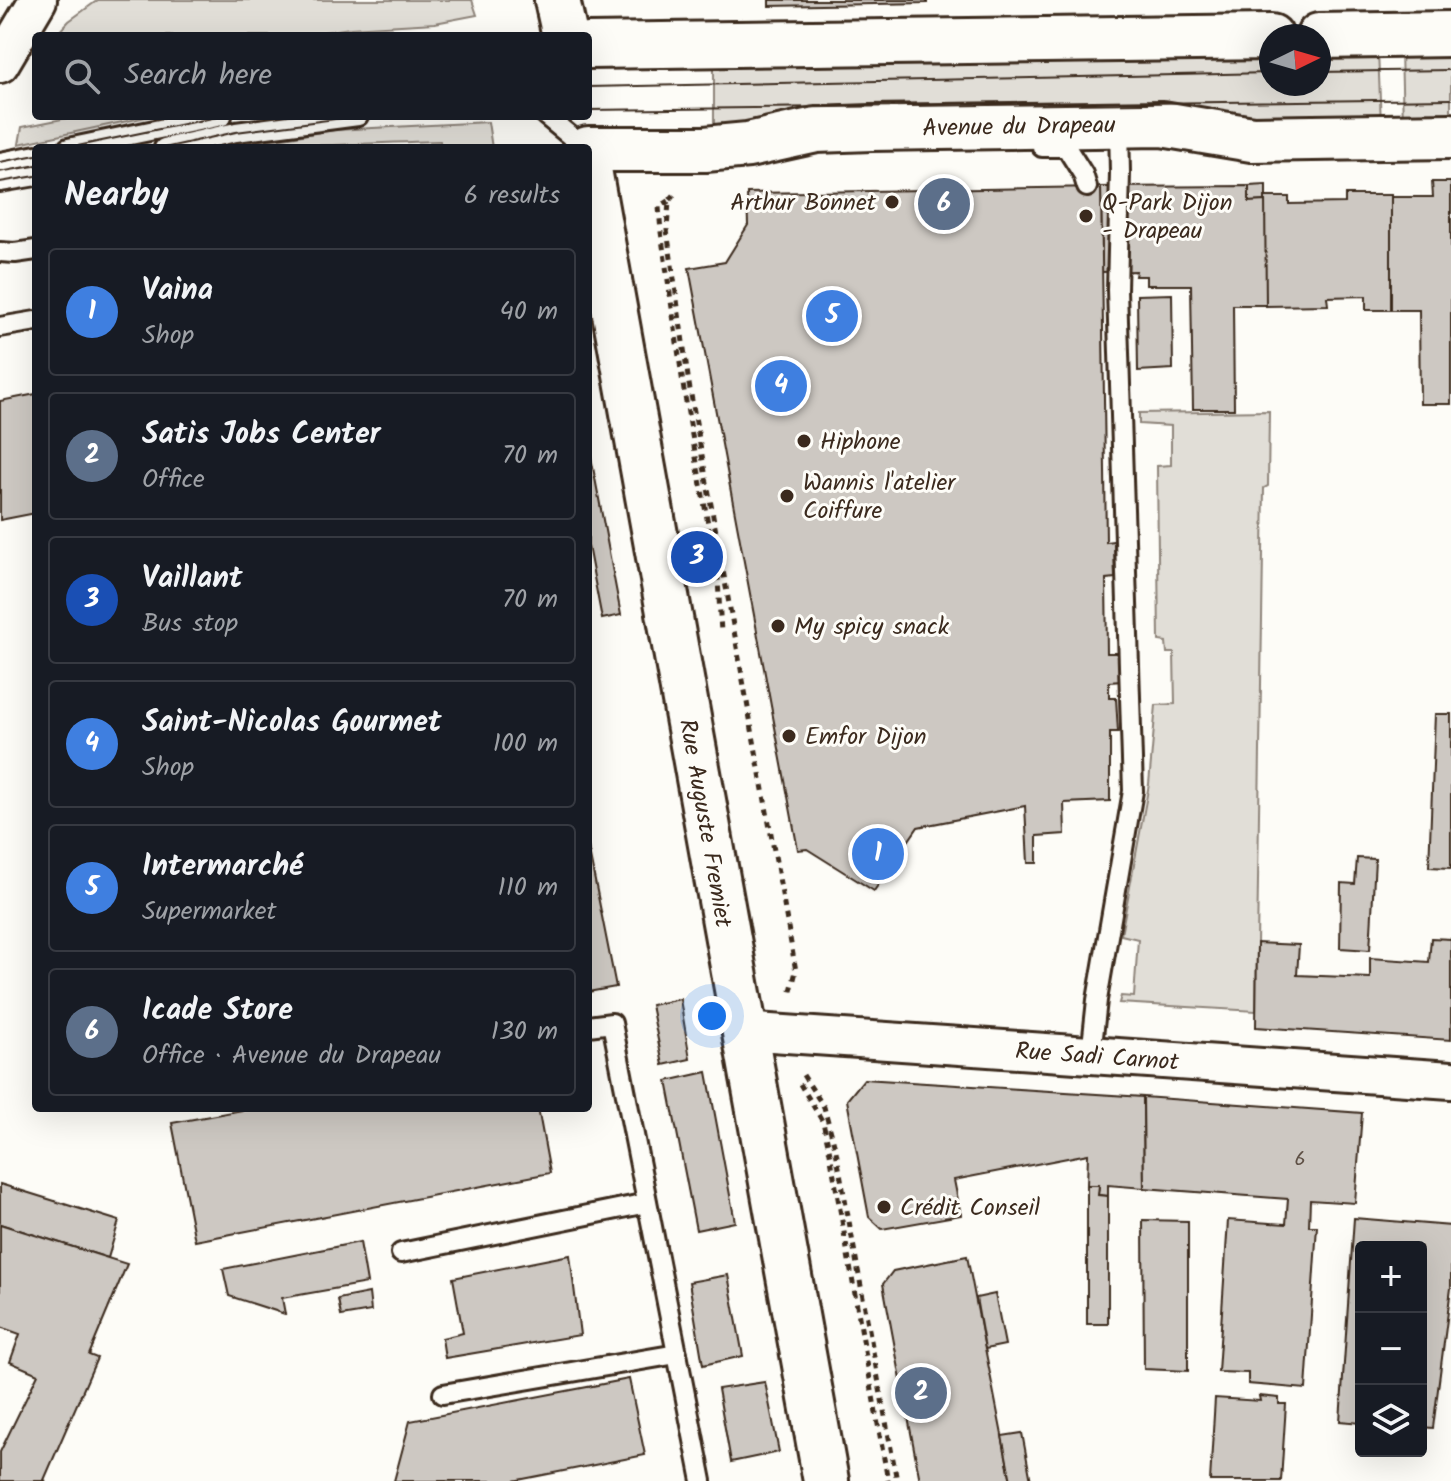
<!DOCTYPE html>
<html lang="en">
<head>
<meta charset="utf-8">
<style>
	:root { --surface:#171b24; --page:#20242c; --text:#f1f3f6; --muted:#9ea1a6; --line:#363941; --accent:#9f9995 }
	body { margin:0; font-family:Kalam,sans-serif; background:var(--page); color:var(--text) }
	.controls { position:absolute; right:24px; bottom:24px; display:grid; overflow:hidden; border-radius:8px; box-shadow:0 8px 32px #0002 }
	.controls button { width:72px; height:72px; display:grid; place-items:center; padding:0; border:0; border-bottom:2px solid var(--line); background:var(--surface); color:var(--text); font:40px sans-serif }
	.compass { position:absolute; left:1259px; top:24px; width:72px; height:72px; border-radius:50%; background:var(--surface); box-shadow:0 8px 32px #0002; rotate:85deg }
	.you { position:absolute; left:712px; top:1016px; width:28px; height:28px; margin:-20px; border:6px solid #fff; border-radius:50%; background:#1a73e8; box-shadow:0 0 0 12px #1a73e833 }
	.badge { display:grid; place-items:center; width:52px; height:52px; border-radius:50%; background:var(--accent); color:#fff; font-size:26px; font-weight:700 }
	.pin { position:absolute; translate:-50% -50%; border:4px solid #fff; box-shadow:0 2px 8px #0006 }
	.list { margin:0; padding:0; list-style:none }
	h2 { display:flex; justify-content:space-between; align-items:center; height:104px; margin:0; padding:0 32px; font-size:34px }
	h2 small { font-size:26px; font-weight:400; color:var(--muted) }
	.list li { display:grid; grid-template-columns:52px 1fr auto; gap:24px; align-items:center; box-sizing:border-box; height:128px; margin:0 16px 16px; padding:0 16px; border:2px solid var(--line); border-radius:8px }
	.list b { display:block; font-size:30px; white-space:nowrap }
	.list p { margin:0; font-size:26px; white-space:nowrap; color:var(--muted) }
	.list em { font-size:26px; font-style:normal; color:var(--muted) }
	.icon { flex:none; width:44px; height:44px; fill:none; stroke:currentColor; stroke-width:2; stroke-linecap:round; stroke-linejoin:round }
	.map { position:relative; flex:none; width:1451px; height:1481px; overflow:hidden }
	.search { position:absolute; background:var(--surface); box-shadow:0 8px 32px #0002; left:32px; top:32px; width:560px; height:88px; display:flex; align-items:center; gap:20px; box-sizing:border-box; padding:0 28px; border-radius:8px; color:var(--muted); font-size:30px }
	.panel { position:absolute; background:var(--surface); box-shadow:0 8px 32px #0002; left:32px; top:144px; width:560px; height:968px; border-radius:8px }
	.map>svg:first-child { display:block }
	.green { fill:#e1ded7; stroke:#8e847a; stroke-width:2 }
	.building { fill:#cdc8c2; stroke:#3b2a1e; stroke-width:2 }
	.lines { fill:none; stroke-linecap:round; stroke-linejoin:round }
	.service-casing { stroke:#3b2a1e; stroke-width:24 }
	.minor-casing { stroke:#3b2a1e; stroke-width:42 }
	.tertiary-casing { stroke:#3b2a1e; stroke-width:50 }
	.secondary-casing { stroke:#3b2a1e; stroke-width:50 }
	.path { stroke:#3b2a1e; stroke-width:5; stroke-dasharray:6 6; stroke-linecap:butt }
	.service { stroke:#fdfcf7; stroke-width:18 }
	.minor { stroke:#fdfcf7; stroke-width:36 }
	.tertiary { stroke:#fdfcf7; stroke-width:44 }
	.secondary { stroke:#fdfcf7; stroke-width:44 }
	.tram { stroke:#3b2a1e; stroke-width:2 }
	.poi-dot { fill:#3b2a1e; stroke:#fdfcf7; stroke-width:3 }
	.labels { text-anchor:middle; stroke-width:6; stroke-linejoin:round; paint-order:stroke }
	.number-label { font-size:20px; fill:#605247 }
	.street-label { font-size:24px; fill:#3b2a1e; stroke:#fdfcf7 }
	.poi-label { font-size:24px; fill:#3b2a1e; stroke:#fdfcf7; text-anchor:start }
</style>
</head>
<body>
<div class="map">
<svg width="1451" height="1481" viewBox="0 0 1451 1481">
	<rect width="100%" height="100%" fill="#fdfcf7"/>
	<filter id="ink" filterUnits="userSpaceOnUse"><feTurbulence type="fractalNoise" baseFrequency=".0125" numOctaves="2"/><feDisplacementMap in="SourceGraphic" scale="16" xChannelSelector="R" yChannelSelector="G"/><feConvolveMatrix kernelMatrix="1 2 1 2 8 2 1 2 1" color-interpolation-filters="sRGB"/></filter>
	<g filter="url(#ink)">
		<g class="green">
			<path d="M98,0h374l5,15 -42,8 -85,5 -53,8h-242l14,-15z"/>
			<path d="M1451,50v72l-48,1 -2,-72z"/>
			<path d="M1378,51l3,73 -667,10v-72l557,-9v31h48v-32z"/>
			<path d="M77,116h74l-132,28 3,-17z"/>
			<path d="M488,122l4,26h-51l-1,-7c-74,2 -146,7 -220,7l114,-18z"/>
			<path d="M1269,411l-1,75 -4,2 -8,523 -137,-8 2,-7 13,1 4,-58 -17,-4 28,-151 7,-79 19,-1 -1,-51h-7l-1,-11 -7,-1 -2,-175 14,-1v-39l-32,-2v-11z"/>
		</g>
		<g class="building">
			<path d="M769,0h158v3l-158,3z"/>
			<path d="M1432,182h19v222h-31l-1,-94h-28v-113h42z"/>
			<path d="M1266,185v16l-17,1v-16z"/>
			<path d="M1249,186v16l17,-1 1,104h-34l1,104h-41l-2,-124h-45v-9h-11l1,-5 -34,1 -1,-85z"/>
			<path d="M1101,187l5,355 8,-1 1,37 -9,1 1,74h15v28l-13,1v16h7l2,34h-8v69l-46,2 1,31 -28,2v27h-9l-3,-57 -107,21 -44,64 -67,-42 -9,1 -109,-582 36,-6 23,-37 -1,-32z"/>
			<path d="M1345,195h46v115h-25v-14l-39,1 1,8 -62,1 -1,-109h24v7l56,-1z"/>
			<path d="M1172,294l1,75 -35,2 -1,-76z"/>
			<path d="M36,394v119l-36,7v-119z"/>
			<path d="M588,441l33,174 -19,4 -14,-73z"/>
			<path d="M1435,714h16v154l-22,-1z"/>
			<path d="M588,846l28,141 -28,5z"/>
			<path d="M1357,858l18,1 -5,91 -30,-2 1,-65 14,1z"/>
			<path d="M1431,938l20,1v101l-195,-13 1,-84 42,2 -2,30 73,3v-20l59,4z"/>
			<path d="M680,999l10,60 -27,6 -12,-60z"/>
			<path d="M707,1072l28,150 -39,8 -29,-149z"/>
			<path d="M864,1079l279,18 1,91 -36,-3v11l-10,-1 1,-10h-12l1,-31 -134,26 7,35 -79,14 -13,-12 -22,-117z"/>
			<path d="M1143,1097l219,16 -7,90 -45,-3 -1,26h8l-11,163 -58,-5v-11l-30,-1 10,-152 58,4 2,-25 -144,-11z"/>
			<path d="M253,1108h285l12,65 -355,68 -23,-118z"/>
			<path d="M0,1184l119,37 -11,37 -108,-34z"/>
			<path d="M1087,1185h12l-1,10 10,1v128h-21z"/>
			<path d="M1354,1218l97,8v62l-18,140 -12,-1v-180h-60v176l-21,-2z"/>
			<path d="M1143,1220l45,1v150l-44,-2z"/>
			<path d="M0,1224l127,40 -38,91 8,3 -53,122 2,1h-46v-29l38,-78 -28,-12 10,-28 -20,-7z"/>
			<path d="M360,1242l7,41 -85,15 3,16 -56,-18 -6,-27z"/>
			<path d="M570,1255l10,80 -135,23 -3,-20 21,-5 -10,-55z"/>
			<path d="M967,1256l44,225h-91l-37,-197 10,-13z"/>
			<path d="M728,1275l15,81 -40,9 -14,-83z"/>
			<path d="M369,1293l2,18 -30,5 -3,-17z"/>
			<path d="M995,1294l10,51 -20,4 -9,-51z"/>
			<path d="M629,1379l16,76 -132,26h-119l16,-60z"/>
			<path d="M765,1382l14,70 -48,10 -13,-73z"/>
			<path d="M1259,1396l20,2v6h7l-5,77h-71l5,-83 45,3z"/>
			<path d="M1022,1433l9,48h-20l-9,-45z"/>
		</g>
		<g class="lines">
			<g class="service-casing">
				<g id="service">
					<path d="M546,116l39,32"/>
					<path d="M1042,147h24l17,27 4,13"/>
					<path d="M68,148l154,-32"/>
					<path d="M164,148l72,-16 122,-16"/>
					<path d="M0,162l36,-7"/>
					<path d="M0,182l36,-6"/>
					<path d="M0,252l15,1 21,-3"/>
					<path d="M0,327l36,-6"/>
					<path d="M588,1026l24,-3 90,458"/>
					<path d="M1091,1055l6,-55 36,-209 -16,-501 3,-117 -1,-48"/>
					<path d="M401,1253l246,-50"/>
					<path d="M443,1394l234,-40"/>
				</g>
			</g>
			<g class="minor-casing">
				<g id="minor">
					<path d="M0,64l38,-64"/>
					<path d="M743,1031l708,49"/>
				</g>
			</g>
			<g class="tertiary-casing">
				<path id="tertiary" d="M588,164l238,1317"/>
			</g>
			<g class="secondary-casing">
				<g id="secondary">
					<path d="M557,0l8,36"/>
					<path d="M1319,36l132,-2"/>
					<path d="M588,46l683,-9"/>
					<path d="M588,149h117l43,-4 68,-15 55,-2 291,-4 90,15 199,-3"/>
				</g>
			</g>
			<g class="path">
				<path d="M674,195l-5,6 -2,29 22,154 107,587 -6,24"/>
				<path d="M669,201l-10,6 2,25 23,159 34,188 3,54"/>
				<path d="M803,1075l21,32 12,44 61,330"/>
				<path d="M800,1084l23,38 7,31 58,328"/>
			</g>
			<use href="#service" class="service"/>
			<use href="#minor" class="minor"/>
			<use href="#tertiary" class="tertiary"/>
			<use href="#secondary" class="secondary"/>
			<g class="tram">
				<path d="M1319,72l132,-2"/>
				<path d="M588,87l683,-14"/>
				<path d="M588,110l863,-11"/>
				<path d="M68,148l154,-32"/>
				<path d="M164,148l72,-16 122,-16"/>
				<path d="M0,162l36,-7"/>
				<path d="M0,182l36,-6"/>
			</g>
		</g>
	</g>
	<g class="poi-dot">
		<circle cx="892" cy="202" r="8"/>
		<circle cx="1086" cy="216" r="8"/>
		<circle cx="804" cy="441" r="8"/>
		<circle cx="787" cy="496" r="8"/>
		<circle cx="778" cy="626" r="8"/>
		<circle cx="789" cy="736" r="8"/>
		<circle cx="884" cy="1207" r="8"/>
	</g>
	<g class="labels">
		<g class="number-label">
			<text x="1300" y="1165">6</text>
		</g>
		<g class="street-label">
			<text transform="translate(1019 126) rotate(-1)" y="8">Avenue du Drapeau</text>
			<text transform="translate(706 823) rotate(80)" y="8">Rue Auguste Fremiet</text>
			<text transform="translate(1097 1056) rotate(4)" y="8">Rue Sadi Carnot</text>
		</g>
		<g class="poi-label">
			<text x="876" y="210" text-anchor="end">Arthur Bonnet</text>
			<text x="1102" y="210">Q-Park Dijon<tspan x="1102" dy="28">- Drapeau</tspan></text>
			<text x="820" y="449">Hiphone</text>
			<text x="803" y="490">Wannis l'atelier<tspan x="803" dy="28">Coiffure</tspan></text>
			<text x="794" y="634">My spicy snack</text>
			<text x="805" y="744">Emfor Dijon</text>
			<text x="900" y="1215">Crédit Conseil</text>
		</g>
	</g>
</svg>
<div class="controls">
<button>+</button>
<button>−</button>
<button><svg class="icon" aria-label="layers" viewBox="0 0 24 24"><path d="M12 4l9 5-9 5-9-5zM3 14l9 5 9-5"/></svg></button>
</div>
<svg class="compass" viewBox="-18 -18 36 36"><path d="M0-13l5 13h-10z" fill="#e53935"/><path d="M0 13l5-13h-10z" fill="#9ea1a6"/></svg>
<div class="you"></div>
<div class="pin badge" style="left:878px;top:854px;background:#3f7fe0">1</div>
<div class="pin badge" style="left:921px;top:1393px;background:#5c6f8a">2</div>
<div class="pin badge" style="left:697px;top:557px;background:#1a4fb4">3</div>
<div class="pin badge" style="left:781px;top:386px;background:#3f7fe0">4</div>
<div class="pin badge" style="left:832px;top:316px;background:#3f7fe0">5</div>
<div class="pin badge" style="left:944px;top:204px;background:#5c6f8a">6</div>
<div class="search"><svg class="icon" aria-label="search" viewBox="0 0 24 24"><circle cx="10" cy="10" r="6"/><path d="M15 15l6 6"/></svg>Search here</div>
<section class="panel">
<h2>Nearby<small>6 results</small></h2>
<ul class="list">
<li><span class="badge" style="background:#3f7fe0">1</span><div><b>Vaina</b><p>Shop</p></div><em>40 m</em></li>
<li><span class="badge" style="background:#5c6f8a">2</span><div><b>Satis Jobs Center</b><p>Office</p></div><em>70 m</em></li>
<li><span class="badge" style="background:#1a4fb4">3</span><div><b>Vaillant</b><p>Bus stop</p></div><em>70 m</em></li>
<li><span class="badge" style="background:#3f7fe0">4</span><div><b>Saint-Nicolas Gourmet</b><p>Shop</p></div><em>100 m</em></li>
<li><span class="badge" style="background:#3f7fe0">5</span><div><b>Intermarché</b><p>Supermarket</p></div><em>110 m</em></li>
<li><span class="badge" style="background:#5c6f8a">6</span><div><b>Icade Store</b><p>Office · Avenue du Drapeau</p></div><em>130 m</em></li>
</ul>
</section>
</div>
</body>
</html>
